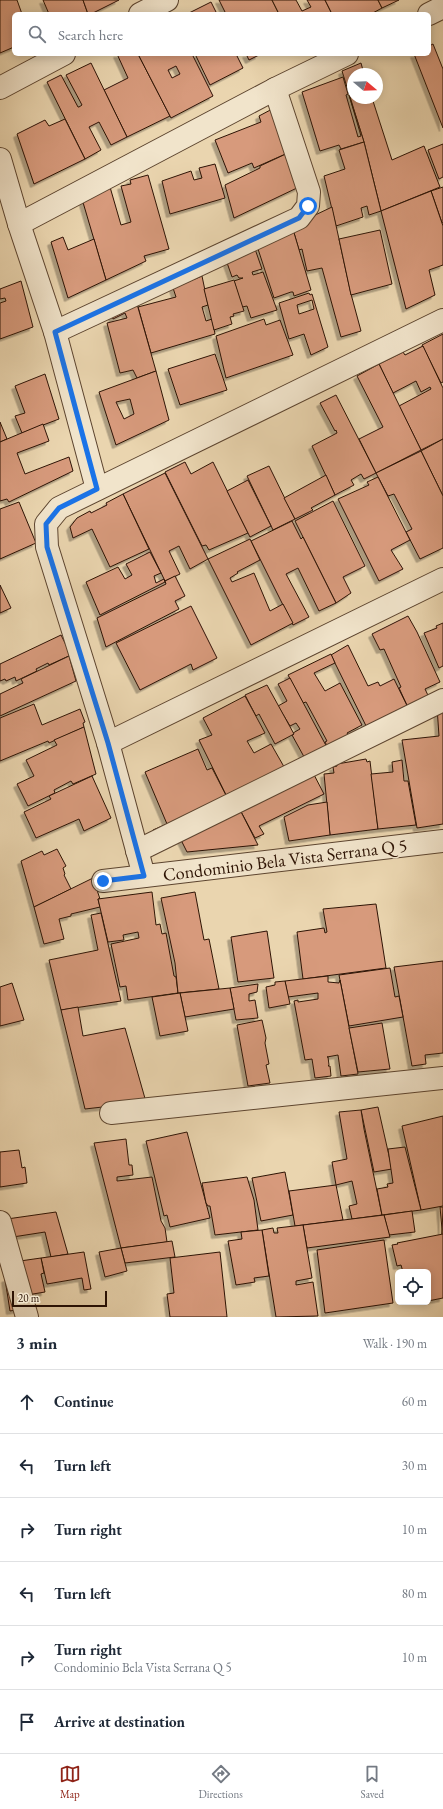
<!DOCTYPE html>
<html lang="en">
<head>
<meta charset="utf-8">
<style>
	:root { --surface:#fff; --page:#f2f2f3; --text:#1f2937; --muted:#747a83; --line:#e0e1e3; --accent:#8f2418 }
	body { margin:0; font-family:"EB Garamond",serif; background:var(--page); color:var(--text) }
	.controls { position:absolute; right:12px; bottom:12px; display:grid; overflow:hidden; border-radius:6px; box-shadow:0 2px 10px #0003 }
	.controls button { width:36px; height:36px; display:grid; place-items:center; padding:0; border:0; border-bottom:1px solid var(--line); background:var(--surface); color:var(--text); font:20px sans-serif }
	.compass { position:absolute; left:347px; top:68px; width:36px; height:36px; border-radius:50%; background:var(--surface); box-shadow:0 2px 10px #0003; rotate:109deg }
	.scale { position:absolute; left:12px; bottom:10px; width:95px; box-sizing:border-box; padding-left:4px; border:2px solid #2d1304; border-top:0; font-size:11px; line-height:14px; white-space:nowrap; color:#2d1304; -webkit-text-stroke:3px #f1e4cb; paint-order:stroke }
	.stop { position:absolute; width:12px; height:12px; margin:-9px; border:3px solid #1a73e8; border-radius:50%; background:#fff }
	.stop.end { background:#1a73e8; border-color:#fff; box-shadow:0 1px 4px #0008 }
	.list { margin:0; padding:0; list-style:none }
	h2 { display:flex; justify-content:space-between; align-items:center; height:52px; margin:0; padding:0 16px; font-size:17px }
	h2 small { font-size:13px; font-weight:400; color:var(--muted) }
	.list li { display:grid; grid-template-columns:26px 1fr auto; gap:12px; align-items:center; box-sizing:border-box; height:64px; padding:0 16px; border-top:1px solid var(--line) }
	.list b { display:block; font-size:15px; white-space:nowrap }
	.list p { margin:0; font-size:13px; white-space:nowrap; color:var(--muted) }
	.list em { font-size:13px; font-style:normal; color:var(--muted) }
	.icon { flex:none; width:22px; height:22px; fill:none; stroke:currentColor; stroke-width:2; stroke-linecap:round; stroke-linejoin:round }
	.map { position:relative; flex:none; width:443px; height:1317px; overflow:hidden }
	.search { position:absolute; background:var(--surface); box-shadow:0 2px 10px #0003; left:12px; right:12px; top:12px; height:44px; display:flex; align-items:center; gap:10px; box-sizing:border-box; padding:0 14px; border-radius:6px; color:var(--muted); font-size:15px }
	.sheet { height:436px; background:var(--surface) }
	nav { display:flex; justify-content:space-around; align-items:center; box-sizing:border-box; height:56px; border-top:1px solid var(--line); background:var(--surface); font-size:11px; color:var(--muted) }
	nav a { display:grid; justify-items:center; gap:2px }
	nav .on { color:var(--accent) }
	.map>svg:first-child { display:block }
	.building { fill:#d79a7b; stroke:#2d1304; fill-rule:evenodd; filter:url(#shadow) }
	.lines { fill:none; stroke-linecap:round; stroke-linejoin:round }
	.minor-casing { stroke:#5c442f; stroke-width:24 }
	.minor { stroke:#f1e4cb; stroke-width:22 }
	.route { stroke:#1a73e8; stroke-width:5 }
	.labels { text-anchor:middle; stroke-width:3; stroke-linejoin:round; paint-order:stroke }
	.street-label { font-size:18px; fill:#2d1304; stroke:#f1e4cb }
</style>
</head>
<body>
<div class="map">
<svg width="443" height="1317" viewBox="0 0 443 1317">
	<defs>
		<filter id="shadow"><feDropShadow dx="-3.5" dy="3.5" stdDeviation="0" flood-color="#0004"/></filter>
	</defs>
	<rect width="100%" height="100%" fill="#ead5af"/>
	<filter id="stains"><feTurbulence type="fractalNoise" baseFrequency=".005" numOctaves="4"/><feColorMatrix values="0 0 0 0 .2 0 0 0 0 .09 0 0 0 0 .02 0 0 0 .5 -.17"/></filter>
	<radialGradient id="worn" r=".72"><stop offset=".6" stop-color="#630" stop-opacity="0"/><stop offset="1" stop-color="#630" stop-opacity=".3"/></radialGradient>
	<g class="building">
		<path d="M0,0h17l5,14h-8v33l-14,6z"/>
		<path d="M43,0h40l5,14h-39z"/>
		<path d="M83,0h36l-28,14h-3z"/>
		<path d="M219,0h53l7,14h-53z"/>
		<path d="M272,0h24l6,11 9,-4 -4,-7h18l7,14h-53z"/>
		<path d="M325,0h53l4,8 -11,6h-39z"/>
		<path d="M378,0h21l-17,8z"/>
		<path d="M211,2l6,12h-30z"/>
		<path d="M433,44l10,25v59l-29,-74h15v-8z"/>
		<path d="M117,54h21l32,62 -43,21 -23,-47 24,-12z"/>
		<path d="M138,54h54l21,42 -42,22zM176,66l4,8 -8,4 -4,-8z"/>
		<path d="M195,54h41l7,14 -33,17z"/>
		<path d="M246,54h12l1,1 -10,5z"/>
		<path d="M91,63l36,74 -16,8 -12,-23 -10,5 12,23 -16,9 -38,-77 14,-7 17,32h1l3,-2 -16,-30z"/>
		<path d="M361,63l3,11h-11v24h19l20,62 32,-14 16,41 -59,24 -17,-69 -22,-71z"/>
		<path d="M343,77l5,17 -2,1 12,42 3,-1 -12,-41 15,47 -23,7 -2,-4 -19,6 -18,-59z"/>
		<path d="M276,107l14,45 -36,16 -2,-5 -24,10 -13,-33 46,-18 -2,-6z"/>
		<path d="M65,119l20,40 -51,25 -17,-50 28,-14 4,6z"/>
		<path d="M364,142l17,69 -12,4 -2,-9 -6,2 2,9 -27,9 -12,-50 21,-7 -6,-19z"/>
		<path d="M443,144v33l-4,2 -11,-29z"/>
		<path d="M288,153l11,34 -65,31 -9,-33 35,-17v-2z"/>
		<path d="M215,164l10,34 -55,16 -8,-33 29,-10 3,9 8,-2 -3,-10z"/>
		<path d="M148,175l21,74 -25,7 2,5 -40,19 -24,-81 28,-12 11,38 10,-3 -10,-36 10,-2 -1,-4z"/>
		<path d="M443,187v36h-1l-11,-32z"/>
		<path d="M431,191l12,35v39l-14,5 6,25 -29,14 -25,-98z"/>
		<path d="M332,207l19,87 10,37 -20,6 -19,-69 -15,3 -5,-22 -3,1 -7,-24z"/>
		<path d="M292,226l19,64 -17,6 -1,-4h-2l-17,6 -16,-49z"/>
		<path d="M380,230l12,54 -41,11 -12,-56z"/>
		<path d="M63,237l5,13 26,-11 12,41 -38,18 -17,-56z"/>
		<path d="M255,249l7,20 -10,3 1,3 10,-3 14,38 -26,8 -4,-12 -5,1 -8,-26 9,-3h-4l-2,-3 -5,2 -7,-20z"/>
		<path d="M202,276l6,29 -6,2 4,14 6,-2 3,15 -64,19 -13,-46 38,-10 -3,-9z"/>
		<path d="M234,280l10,31 -11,3 1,2 -4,1 2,7 -18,6 -10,-41z"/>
		<path d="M21,281l12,46 -33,12v-36l6,-2 -1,-3 -5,1v-10z"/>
		<path d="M309,293l1,2 2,-1 16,53 -17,8 -7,-21 -15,5 -10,-36zM312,300l2,9 -15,5 -2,-9z"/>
		<path d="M137,304l19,67 -19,7 -4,-8 -13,3 -13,-50 20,-5 -2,-5 -12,6 -2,-5z"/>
		<path d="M264,319l2,6 14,-5 13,35 -67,23 -10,-42z"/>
		<path d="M443,334v48l-2,1 -19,-38z"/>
		<path d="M423,346l20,42v51l-22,11 -22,-44 32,-17 -1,-2 -9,5 -5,-11 -23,12 -14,-29 24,-12 2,3z"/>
		<path d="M215,354l12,36 -47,15 -12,-36z"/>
		<path d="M379,364l42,86 -45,23 -17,-34 24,-12 -26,-51z"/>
		<path d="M156,371l13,49 -53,25 -17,-53zM130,399l4,15 -10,5 -8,-17z"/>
		<path d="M45,374l14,45 -37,14 -7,-17 10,-3 -10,-27z"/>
		<path d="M336,395l40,78 -12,6 -3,-5 -10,6 3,5 -19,10 -23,-49 25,-13 -1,-3 -1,1 -15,-28z"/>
		<path d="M0,422l7,17 -7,3z"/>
		<path d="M43,424l6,17 -32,12 8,21 44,-17 4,14 -64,31 -2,-3 -7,2v-59z"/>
		<path d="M443,439v57l-22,-45z"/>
		<path d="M421,451l22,45v52l-23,11 -14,-27 6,-3 -18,-35 -6,2 -12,-23z"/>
		<path d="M185,462l6,12 22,-12 35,71 -39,17 -3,-5 -4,1 -37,-74z"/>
		<path d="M269,466l26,53 -22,11 -26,-54z"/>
		<path d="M165,473l43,86 -18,10 -11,-23 -10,5 11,23 -15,7 -42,-87z"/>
		<path d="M326,475l9,20 -24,13 2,2 -18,9 -11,-21z"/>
		<path d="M378,477l32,63 -19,10 12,19 -24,12 -41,-82 31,-14 -2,-3z"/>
		<path d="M248,480l23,46 -21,11 -23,-46z"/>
		<path d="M123,494l26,55 -39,18 -18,-38 -19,9 -3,-11 7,-9 13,-7 1,2 16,-8 -1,-2z"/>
		<path d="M333,501l32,65 -22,11 8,16 -15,10 -41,-82z"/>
		<path d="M19,502l17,41 -36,16v-50z"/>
		<path d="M292,521l9,18 2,-2 33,66 -17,8 -21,-43 -12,6 23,43 -16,8 -42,-84z"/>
		<path d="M250,539l10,21 -23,12 1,1 -8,5 2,4 22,-9 16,38 13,-7 10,19 -42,22 -43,-86z"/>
		<path d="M150,552l11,21 -7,3 2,7 8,-4 1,3 -65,33 -14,-33 32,-15 7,12 7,-4 -6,-11z"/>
		<path d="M175,576l10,20 -10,5 4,8 -73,38 -9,-29 69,-34 -1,-3z"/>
		<path d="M0,585l11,23 -11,5z"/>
		<path d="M191,606l26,52 -24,12 -2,-6 -51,26 -24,-47z"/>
		<path d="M408,616l9,16 23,50 -15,7 9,19 -21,10 -14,-30 2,-1 -17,-38 -4,1 -8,-16z"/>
		<path d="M443,623v43l-4,2 -15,-35 13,-5 -1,-2z"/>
		<path d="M61,635l10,20 -22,10 -1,-2 -12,6 1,2 -21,10 -1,-4 -9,4 -1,-2 -5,2v-17z"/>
		<path d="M348,645l20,41 10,-4 2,4 14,-7 19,39 -41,20 -41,-83z"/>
		<path d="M331,654l4,9 -21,10 11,18 15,-8 22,42 -15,8 8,13 -22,11 -8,-15 2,-1 -21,-39 -3,1 -15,-28z"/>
		<path d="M69,656l7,25 -76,35v-22l23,-11 -2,-4z"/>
		<path d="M290,678l40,75 -22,11 -16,-29 2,-1 -1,-1 7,-4 -4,-6 -6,3 -12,-20 9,-5 -9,-17z"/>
		<path d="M267,685l27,49 -19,10 -16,-30 -3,2 -11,-21z"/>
		<path d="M245,696l20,37 -18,8 7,12 17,-9 20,35 -58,30 -34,-69 13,-5 -9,-17z"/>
		<path d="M34,704l8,21 38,-16 5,13 -2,1 1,4 -35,16 -1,-2 -48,20v-43z"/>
		<path d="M443,704v120l-26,4 -15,-88 37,-4 -2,-29z"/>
		<path d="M84,727l12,47 -23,10 -2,-3 -17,9 1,3 -27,13 -11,-22 17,-8 -8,-16 31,-15 -3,-5z"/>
		<path d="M198,749l9,21 5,-2 21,41 -76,36 -4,-15 14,-6 -22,-52z"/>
		<path d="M366,759l1,3 3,-1 8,68 -48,6 -6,-61 10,-1 -1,-6 4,-1v-2z"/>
		<path d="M402,760l2,21h4l8,44 -38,4 -7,-55 22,-2 -1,-10z"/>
		<path d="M311,769l13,25 -65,32 5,8 -9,4 -17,-32z"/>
		<path d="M92,776l19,42 -27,13 -5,-12 -43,19 -12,-26 27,-13 -2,-3z"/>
		<path d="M327,802l3,33 -41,6 -5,-24 24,-12z"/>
		<path d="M238,806l20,39 -71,7 -9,-18z"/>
		<path d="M57,849l9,17 -3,2 2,6 -1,1 7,14 -37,18 -13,-46 21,-10 2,4z"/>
		<path d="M93,878l7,21h-2l2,8 -29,7v2l-12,3 5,20 -20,5 -10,-37z"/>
		<path d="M152,892l4,33 4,-1 2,10 4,-1 8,43 2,1 2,16 -50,7 -2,-14 -6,1 -9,-43 28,-6 -1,-6 -15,3 1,5 -16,2 -10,-43z"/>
		<path d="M195,892l9,48 5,-1 10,50 -41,4 -3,-30 -14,-65z"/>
		<path d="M376,904l10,64 -83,11 -6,-47 27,-4 1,5 2,-1 -4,-23z"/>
		<path d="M101,913l20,88 -60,9 -12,-50 49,-10 -7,-35z"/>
		<path d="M267,931l7,47 -36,4 -7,-45z"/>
		<path d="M443,961v92l-18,2 1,9 -14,2 -18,-99z"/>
		<path d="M390,968l5,29 4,-1 4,21 -54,9 -10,-51z"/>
		<path d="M328,976v6l11,1 1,-3 18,94 -17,2 -3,-21 -11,2h1l1,8 -1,1h2l1,10 -16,2 -3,-19 -7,1 -11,-59 4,-1v2l20,-3v-6l-30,4 -3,-16z"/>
		<path d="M285,981l5,23 -21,4 -3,-21 9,-2v-3z"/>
		<path d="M12,983l12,37 -24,6v-39z"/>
		<path d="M258,984l-1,8 -8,2v7l6,-1 3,18 -22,2 -6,-32z"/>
		<path d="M230,988l4,21 -49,8 -5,-24z"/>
		<path d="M180,993l8,38 -28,5 -8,-39z"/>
		<path d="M78,1007l5,29 42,-8 21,74 -61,7 -24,-99z"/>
		<path d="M262,1020l4,18 -1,5 4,21 -3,1 4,18 -22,3 -11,-61z"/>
		<path d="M382,1023l8,46 -32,3 -9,-44z"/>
		<path d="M378,1107l14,62 -18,3 -13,-62z"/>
		<path d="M361,1110l3,19 18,86 -30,4 -3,-13 8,-2 -5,-23 -16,4 -4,-23 15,-3 -8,-47z"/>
		<path d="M443,1116v90l-22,4 -19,-84z"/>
		<path d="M187,1132l23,86 -40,9 -3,-12 -3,1 -18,-75z"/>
		<path d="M126,1139l3,26h3l1,10 -16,2v4l35,-4 9,44 4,7 2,14 -46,6 -27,-105z"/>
		<path d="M405,1147l16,63 -39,5 -5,-26 11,-2 -1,-3 6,-1 -5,-34z"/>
		<path d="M19,1150l3,18 3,-1 2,16 -27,4v-35z"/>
		<path d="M285,1172l8,43 -32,6 -9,-43z"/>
		<path d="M247,1177l7,23 4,30 -43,5 -5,-29h-2l-2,-3 -4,-20z"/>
		<path d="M336,1185l7,35 -48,6 -6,-35z"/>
		<path d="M440,1207h3l-1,27v-5z"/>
		<path d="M412,1211l3,21 -26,3 -5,-20z"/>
		<path d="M56,1212l12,42 -17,3 -6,-25 -45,7v-19z"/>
		<path d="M384,1215l6,22 -83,11 -4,-23z"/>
		<path d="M303,1225l9,53 -16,3v4l17,-3 5,34 -42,1 -14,-87 11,-2 1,5h4l-1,-5z"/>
		<path d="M262,1230l7,46 -15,2 1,4 -19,3 -8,-44 14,-2 -1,-7z"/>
		<path d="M443,1234v64l-15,3v-29h-25l-2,-7 -4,1 -5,-21 6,-1 -1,-1z"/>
		<path d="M384,1240l9,63 -68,10 -8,-63z"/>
		<path d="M172,1241l3,16 -50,6 -4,-15z"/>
		<path d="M121,1248l6,23 -22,6 -6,-25z"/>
		<path d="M84,1252l7,37 -7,1 -2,-12 -35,6 -6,-26z"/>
		<path d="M220,1252l7,65h-57l-3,-23 7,-1 -4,-35z"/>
		<path d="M41,1258l3,15 -3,1 4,18 -18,3v13l-17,3 -5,-32 17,-4 -2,-14z"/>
	</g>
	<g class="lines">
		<g class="minor-casing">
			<g id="minor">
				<path d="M140,14l27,-14"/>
				<path d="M429,14l14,-7"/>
				<path d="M0,88l64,-34"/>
				<path d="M0,159l19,65 36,108 42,157"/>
				<path d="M19,224l256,-135 72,-35"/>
				<path d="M55,332l244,-114 9,-12 1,-14 -34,-103"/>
				<path d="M108,743l335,-164"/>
				<path d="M137,851l306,-151"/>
				<path d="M144,876l-36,-133 -61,-196 -1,-23 13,-16 384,-188"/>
				<path d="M103,881l340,-40"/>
				<path d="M111,1113l332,-35"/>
				<path d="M0,1222l27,95"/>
			</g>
		</g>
		<use href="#minor" class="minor"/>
	</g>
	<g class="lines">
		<path class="route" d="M103,881l41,-5 -36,-133 -61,-196 -1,-23 13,-16 38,-19 -42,-157 244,-114 9,-12"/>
	</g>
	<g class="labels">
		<g class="street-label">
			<text transform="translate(285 860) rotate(-7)" y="6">Condominio Bela Vista Serrana Q 5</text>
		</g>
	</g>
	<rect width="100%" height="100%" filter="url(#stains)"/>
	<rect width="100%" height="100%" fill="url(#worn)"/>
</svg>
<div class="controls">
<button><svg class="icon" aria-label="locate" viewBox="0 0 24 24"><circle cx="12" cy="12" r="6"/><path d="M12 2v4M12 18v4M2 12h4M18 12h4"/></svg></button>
</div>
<svg class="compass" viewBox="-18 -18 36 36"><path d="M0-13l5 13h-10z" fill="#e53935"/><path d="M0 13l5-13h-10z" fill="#747a83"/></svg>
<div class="scale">20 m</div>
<div class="stop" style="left:308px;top:206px"></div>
<div class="stop end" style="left:103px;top:881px"></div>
<div class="search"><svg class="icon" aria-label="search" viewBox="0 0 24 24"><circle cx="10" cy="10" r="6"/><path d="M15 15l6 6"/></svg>Search here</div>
</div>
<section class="sheet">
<h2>3 min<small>Walk · 190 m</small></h2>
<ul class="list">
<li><svg class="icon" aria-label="ahead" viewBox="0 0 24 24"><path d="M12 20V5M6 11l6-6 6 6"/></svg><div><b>Continue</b></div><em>60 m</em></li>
<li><svg class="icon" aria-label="left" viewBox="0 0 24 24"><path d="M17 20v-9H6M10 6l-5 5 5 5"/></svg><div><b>Turn left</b></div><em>30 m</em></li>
<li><svg class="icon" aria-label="right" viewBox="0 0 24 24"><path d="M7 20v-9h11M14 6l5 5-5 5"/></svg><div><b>Turn right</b></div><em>10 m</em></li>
<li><svg class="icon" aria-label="left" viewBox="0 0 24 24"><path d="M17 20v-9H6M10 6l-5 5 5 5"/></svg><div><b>Turn left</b></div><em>80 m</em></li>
<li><svg class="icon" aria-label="right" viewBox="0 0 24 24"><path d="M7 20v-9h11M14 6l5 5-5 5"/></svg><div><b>Turn right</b><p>Condominio Bela Vista Serrana Q 5</p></div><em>10 m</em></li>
<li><svg class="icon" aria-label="arrive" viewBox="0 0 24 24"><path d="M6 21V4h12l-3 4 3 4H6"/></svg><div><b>Arrive at destination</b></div></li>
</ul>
</section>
<nav>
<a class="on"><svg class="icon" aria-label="map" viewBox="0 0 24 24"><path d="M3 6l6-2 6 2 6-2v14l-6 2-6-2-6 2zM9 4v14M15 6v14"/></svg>Map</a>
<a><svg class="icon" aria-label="directions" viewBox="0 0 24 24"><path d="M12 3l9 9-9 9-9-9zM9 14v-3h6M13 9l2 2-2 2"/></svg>Directions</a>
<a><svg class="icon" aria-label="saved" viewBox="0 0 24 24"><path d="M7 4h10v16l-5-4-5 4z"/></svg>Saved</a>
</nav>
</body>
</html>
